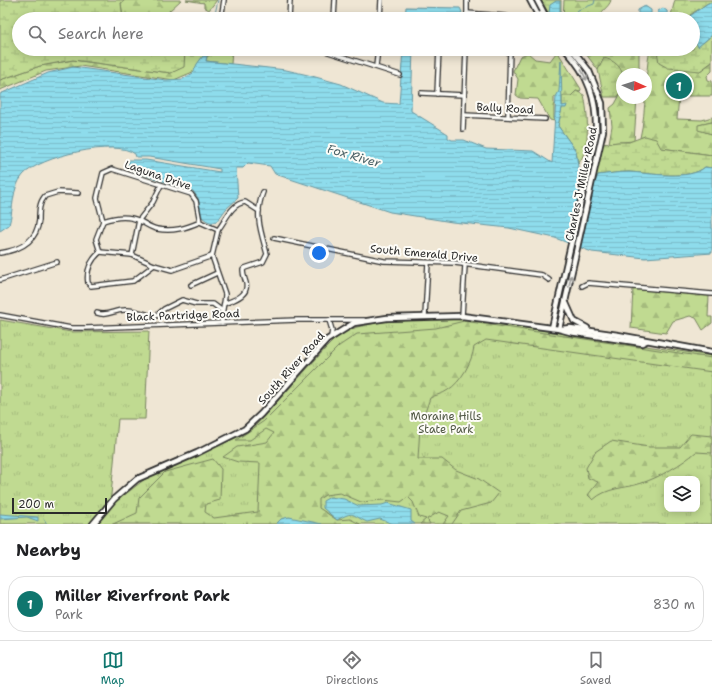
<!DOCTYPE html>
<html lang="en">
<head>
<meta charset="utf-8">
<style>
	:root { --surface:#fff; --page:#f6f6f6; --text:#202124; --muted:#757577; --line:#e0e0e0; --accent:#0f766e }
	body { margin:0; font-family:"Shantell Sans",sans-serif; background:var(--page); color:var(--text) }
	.controls { position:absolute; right:12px; bottom:12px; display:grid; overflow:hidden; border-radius:8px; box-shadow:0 2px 10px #0003 }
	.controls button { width:36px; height:36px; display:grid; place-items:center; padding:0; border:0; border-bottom:1px solid var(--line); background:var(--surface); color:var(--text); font:20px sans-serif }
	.compass { position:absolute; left:616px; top:68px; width:36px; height:36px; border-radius:50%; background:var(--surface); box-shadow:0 2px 10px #0003; rotate:93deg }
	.scale { position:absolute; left:12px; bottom:10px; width:95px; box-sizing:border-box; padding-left:4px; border:2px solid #2b2b2b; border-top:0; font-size:11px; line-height:14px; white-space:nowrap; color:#2b2b2b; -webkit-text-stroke:3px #fdfcf7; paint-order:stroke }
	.you { position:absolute; left:319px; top:253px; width:14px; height:14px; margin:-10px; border:3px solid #fff; border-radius:50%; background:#1a73e8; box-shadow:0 0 0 6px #1a73e833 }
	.badge { display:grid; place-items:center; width:26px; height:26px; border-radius:50%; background:var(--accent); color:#fff; font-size:13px; font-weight:700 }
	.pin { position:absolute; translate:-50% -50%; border:2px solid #fff; box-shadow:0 1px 4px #0006 }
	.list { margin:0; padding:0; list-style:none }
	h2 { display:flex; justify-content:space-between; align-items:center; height:52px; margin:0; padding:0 16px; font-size:17px }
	h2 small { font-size:13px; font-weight:400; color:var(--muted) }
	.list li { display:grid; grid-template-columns:26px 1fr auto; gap:12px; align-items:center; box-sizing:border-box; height:56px; margin:0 8px 8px; padding:0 8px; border:1px solid var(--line); border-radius:16px }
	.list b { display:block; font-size:15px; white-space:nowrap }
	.list p { margin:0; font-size:13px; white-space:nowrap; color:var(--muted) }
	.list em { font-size:13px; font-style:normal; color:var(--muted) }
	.icon { flex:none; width:22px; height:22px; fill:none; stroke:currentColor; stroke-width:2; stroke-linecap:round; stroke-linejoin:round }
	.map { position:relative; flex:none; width:712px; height:524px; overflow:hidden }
	.search { position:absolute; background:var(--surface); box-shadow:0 2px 10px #0003; left:12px; right:12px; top:12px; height:44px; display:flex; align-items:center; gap:10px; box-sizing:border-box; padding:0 14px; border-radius:22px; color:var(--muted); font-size:15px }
	.sheet { height:116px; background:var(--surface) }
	nav { display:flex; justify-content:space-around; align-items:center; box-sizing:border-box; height:56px; border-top:1px solid var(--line); background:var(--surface); font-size:11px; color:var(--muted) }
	nav a { display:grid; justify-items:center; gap:2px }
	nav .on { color:var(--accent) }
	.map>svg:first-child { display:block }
	.grass { fill:url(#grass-tufts); stroke:#76825e; fill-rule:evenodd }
	.forest { fill:url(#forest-firs); stroke:#76825e }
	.wetland { fill:url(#wetland-marsh); stroke:#76825e }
	.water { fill:url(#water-rules); stroke:#66959f }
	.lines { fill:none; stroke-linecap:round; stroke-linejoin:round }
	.stream { stroke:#66959f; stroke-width:1 }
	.minor-casing { stroke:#2b2b2b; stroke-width:6 }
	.tertiary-casing { stroke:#2b2b2b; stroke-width:8 }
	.minor { stroke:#fdfcf7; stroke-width:3.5 }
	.tertiary { stroke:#fdfcf7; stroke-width:4.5 }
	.oneway { stroke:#9e9e9b }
	.labels { text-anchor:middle; stroke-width:4; stroke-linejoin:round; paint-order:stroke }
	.street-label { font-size:11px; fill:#2b2b2b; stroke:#fdfcf7 }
	.park-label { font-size:11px; fill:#505744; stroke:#fdfcf7 }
	.water-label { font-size:12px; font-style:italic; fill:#496065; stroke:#fdfcf7 }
</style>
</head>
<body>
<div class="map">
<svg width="712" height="524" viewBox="0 0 712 524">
	<defs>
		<pattern id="grass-tufts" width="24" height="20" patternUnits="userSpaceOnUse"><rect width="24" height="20" fill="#c0da91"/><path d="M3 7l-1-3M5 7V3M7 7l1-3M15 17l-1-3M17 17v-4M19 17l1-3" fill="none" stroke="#a5bb7d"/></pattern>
		<pattern id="forest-firs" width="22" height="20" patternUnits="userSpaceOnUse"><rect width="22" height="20" fill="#c0da91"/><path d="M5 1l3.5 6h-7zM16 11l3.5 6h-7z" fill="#a5bb7d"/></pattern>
		<pattern id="wetland-marsh" width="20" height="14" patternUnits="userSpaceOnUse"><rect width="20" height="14" fill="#c0da91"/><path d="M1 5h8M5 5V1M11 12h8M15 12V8" fill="none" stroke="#a5bb7d"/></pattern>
		<pattern id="water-rules" width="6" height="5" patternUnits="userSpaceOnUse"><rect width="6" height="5" fill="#8edcec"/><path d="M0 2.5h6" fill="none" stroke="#7bbdcb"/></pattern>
	</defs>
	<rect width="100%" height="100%" fill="#efe6d4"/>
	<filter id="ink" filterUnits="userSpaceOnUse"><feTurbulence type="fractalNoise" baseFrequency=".025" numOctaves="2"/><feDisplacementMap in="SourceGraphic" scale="8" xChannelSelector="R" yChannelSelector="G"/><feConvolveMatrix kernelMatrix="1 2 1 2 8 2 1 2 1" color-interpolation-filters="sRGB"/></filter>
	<g filter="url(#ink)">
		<g class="grass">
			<path d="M209,49h23l-1,15 -25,-3z"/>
			<path d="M460,318l252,38v168h-712v-204l71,12 78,-1 -4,88h-27l-8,87 35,-27 97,-44 14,-10 69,-76 15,-15 17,-7 23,-5zM667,479h30v30h-30z"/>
		</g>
		<g class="forest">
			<path d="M125,0h56l-12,11 -2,8h-44l-2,-16z"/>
			<path d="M186,0h31l-8,10 -5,-3v-4z"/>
			<path d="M564,0h47c-2,8 -11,10 -12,19h-36z"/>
			<path d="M177,49h36l2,2 -7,5h-5l-8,15 -21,9 -94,-14 -34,5 -46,19v-10l40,-14 33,-6 98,13 13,-22z"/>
			<path d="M585,49h54v25h-16l-19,-16 -6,12 -12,-16z"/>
			<path d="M650,49h6l44,22 12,-9v9l-5,5 1,4 4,1v15h-33l-2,23 25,1 10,-3v5l-13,3 6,7 7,2v21l-51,-7 -16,-12 -5,2c7,-30 4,-59 10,-89z"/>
			<path d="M528,53l7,6 15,2 6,-8 3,1 22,35 -1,3 -4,-1 -5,5 -17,1v24l-4,-1 -12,-21 -18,-1 -4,-3 2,-16 -5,-8 7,-15z"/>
			<path d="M622,91v7h15l-3,43 -25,2 3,-17 -2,-18 5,-4z"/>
			<path d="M633,289l76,7 -1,21h4v6l-9,7 -7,-12 -6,-2 -17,5 -7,12 -35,-5z"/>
			<path d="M464,321l248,37v14l-226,-32 -12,7c-2,15 -13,35 -26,43 -5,4 -13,5 -18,8l-10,29 -2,32h24l14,11 23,9 20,14 -8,10 -30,8 -9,13h-9l6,-8 -10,-4 -12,7 3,5h-10l6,-5 -7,-2 -6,-15 -5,-5 -7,5 -18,-2 -22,2 -21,-9 -15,2 -6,4v9l18,12 13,-1 10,5h-38l-41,-5 -5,5h-163l24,-11 2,-15 26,-26 48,-13 8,10 -1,31 -14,4 -1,8 9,6 44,-6 2,-49 -22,-1 -15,-5 14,-10 30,-5 7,-9 -8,-4 -16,11h-14l28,-19 75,-75 18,-12 79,-6z"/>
			<path d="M691,434l21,2v17l-16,-1c-14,12 -36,25 -54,31 -18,6 -35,4 -49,17l-5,-5 10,-13 -10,-4 -2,-10 9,-16 16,-11 38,6h31z"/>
		</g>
		<g class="wetland">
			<path d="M0,0h125l-4,3 2,16h-104v30h158l8,2 -1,16 -13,6 -98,-13 -33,6 -40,14z"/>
			<path d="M541,0h20v19h-9z"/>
			<path d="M675,0h37v3h-4l-18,12v4h-20z"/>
			<path d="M693,31l10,12 9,-8v27l-12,9 -32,-3 -9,-5 -2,-12 5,-2h31z"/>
			<path d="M604,58c20,5 24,22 14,39h-14l-6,-27z"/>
			<path d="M576,91l8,4c4,18 7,54 -6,69l-2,-13 -18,-25 4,-18 3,-2h-3v-10h9z"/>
			<path d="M712,122v12l-14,-4v-5z"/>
			<path d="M645,136l11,3 5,9 51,7v13l-7,-1c-15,14 -56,6 -76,5 -11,0 -21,2 -31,3l-5,12 -4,-1 4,-13 4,-3 5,-26 16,-2h11z"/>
		</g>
		<g class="water">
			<path d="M556,1h4v18h-7l-4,-6 1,-8z"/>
			<path d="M708,3h4v32l-14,12 -4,-9 -1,-19h-3v-3z"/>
			<path d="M645,6l6,4v9h-13v-9z"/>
			<path d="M406,7l54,1 2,4 -2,6 -44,-2 -2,3h-9z"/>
			<path d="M663,8l4,3 1,8h-11l1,-8z"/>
			<path d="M403,49h10l-2,62 37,23v4l4,2h12l22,9 47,2 19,12 4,-66 3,-6 2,-31 1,46 5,-1 -1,3h-4l-4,18 18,25 4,32 13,4 5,-12c10,-1 20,-3 31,-3 20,1 61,9 76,-5l7,1v85l-67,5 -53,-6 -37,-14 -46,-10 -57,-6 -62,-10 -115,-38 -5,-8 -22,-3 -5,5h-7l2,30c-4,4 -8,7 -12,11 -7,9 -11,20 -24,8l-4,-19 -5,-7 -60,-20 -5,-4 1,-7h17l74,12v-3l-71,-12h-13l-1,-3c-19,-16 -96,3 -112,21 -12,14 -9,33 -14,50l-9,6v-137l48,-21 25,-6 93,13 17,-1 10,-6 4,-9 6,-8h4l-1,5 80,9 22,5 33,9 42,19 16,1z"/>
			<path d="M330,497l14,2 15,7 23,-1 6,-2 23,7v11l4,3h-22l-13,-5 -13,3c-16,-7 -12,-12 -30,-2l-14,-12v-7z"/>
			<path d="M0,514l38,3v4l-11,-4 -27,2z"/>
			<path d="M289,517l33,7h-46l5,-5z"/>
		</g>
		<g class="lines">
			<g class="stream">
				<path d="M214,19l4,-19"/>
				<path d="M571,19l7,-9 16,-6 1,-4"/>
				<path d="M205,56l3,-7"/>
				<path d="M44,519l3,5"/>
			</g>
			<g class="minor-casing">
				<g id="minor">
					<path d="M467,13l37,3 14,3"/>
					<path d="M221,19l3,-19"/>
					<path d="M289,19l1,-19"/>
					<path d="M334,19l1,-19"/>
					<path d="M380,19l1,-19"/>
					<path d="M467,19v-19"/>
					<path d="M532,19l10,-6"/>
					<path d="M319,49l81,26"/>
					<path d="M376,66l2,-17"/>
					<path d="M421,93l43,2"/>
					<path d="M437,94l2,-45"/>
					<path d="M464,115l81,4"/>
					<path d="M508,117l2,-68"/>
					<path d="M463,129l3,-80"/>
					<path d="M103,221l-6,-23 6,-25 9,-4 79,25 5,7 4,21 18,8c8,-10 13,-26 27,-28l14,9"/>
					<path d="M103,221c12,-4 25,-6 37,0 6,3 11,7 17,8 16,3 29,-1 43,-7"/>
					<path d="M218,230l-6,26 13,38c0,10 -4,17 -3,29"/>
					<path d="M274,238l110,23 71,2 87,12 7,5"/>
					<path d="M100,252l32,3 22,10 18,5 40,-14"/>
					<path d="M100,252c-9,8 -14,19 -12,31l3,3 42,-5 21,-16"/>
					<path d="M100,252l-4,-13 7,-18"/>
					<path d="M0,253c20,-3 37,-11 39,-33 0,-9 0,-17 6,-24l13,-4 20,1"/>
					<path d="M132,255l7,-35 14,-18 8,-17"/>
					<path d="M0,280l57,-18"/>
					<path d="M191,285l26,-12"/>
					<path d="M582,286l6,-3 124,11"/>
					<path d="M224,304c9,-4 25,-8 22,-21 -1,-4 -3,-8 -3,-13l2,-2 18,-6 4,-8c-6,-22 -13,-39 -4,-62"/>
					<path d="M97,313c10,4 17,-3 27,-3 11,-1 21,4 31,7l9,-8 18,-9 14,4h17l8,6"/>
					<path d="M0,315l71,13h15l212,-8h66"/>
					<path d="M425,316l3,-53"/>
					<path d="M462,316l3,-51"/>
					<path d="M329,320l3,10 -1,7"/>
				</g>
			</g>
			<g class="tertiary-casing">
				<g id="tertiary">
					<path d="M530,0l10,19"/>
					<path d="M537,0l10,19"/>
					<path d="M566,303l8,18 13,7"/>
					<path d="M552,328l44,-194c1,-35 -7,-59 -31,-85"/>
					<path d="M559,329l44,-198 -1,-28 -13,-32 -17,-22"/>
					<path d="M561,329l9,-1 48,7 94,17"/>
					<path d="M93,524l21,-25 23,-20 60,-26 48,-24 16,-15 66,-74 27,-17 33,-5 75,-2 97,13 11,3 72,11 4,-2"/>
				</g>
			</g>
			<use href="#minor" class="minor"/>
			<use href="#tertiary" class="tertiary"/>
		</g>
		<defs><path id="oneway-shaft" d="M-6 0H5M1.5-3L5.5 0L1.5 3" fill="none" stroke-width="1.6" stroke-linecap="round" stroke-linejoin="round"/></defs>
		<g class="oneway">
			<use href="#oneway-shaft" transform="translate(584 75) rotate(63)"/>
			<use href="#oneway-shaft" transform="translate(570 281) rotate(-78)"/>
		</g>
	</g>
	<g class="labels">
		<g class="street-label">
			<text transform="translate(505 108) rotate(3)" y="4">Bally Road</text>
			<text transform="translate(158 175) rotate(19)" y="4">Laguna Drive</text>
			<text transform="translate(581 184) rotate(-78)" y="4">Charles J Miller Road</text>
			<text transform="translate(424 253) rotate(5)" y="4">South Emerald Drive</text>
			<text transform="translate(183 315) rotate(-2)" y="4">Black Partridge Road</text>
			<text transform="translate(291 368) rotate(-48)" y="4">South River Road</text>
		</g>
		<g class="park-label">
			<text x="446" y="420">Moraine Hills<tspan x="446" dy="13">State Park</tspan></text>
		</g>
		<g class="water-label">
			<text transform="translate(354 156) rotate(16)" y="4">Fox River</text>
		</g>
	</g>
</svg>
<div class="controls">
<button><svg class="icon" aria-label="layers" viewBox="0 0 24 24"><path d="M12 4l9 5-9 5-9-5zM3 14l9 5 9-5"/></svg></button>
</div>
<svg class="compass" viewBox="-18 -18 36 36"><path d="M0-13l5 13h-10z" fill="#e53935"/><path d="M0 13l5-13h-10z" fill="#757577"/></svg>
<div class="scale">200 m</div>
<div class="you"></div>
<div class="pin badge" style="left:679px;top:86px">1</div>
<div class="search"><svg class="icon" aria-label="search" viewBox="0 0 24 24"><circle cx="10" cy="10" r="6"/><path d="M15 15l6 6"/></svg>Search here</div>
</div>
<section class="sheet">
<h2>Nearby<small></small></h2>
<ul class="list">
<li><span class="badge">1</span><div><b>Miller Riverfront Park</b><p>Park</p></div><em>830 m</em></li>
</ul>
</section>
<nav>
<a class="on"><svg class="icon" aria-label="map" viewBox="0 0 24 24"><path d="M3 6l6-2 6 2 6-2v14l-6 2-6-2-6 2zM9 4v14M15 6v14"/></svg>Map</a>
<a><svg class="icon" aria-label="directions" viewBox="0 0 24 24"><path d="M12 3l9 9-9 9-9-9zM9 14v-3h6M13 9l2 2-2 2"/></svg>Directions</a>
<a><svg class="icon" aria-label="saved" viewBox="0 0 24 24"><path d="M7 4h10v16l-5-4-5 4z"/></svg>Saved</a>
</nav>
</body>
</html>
